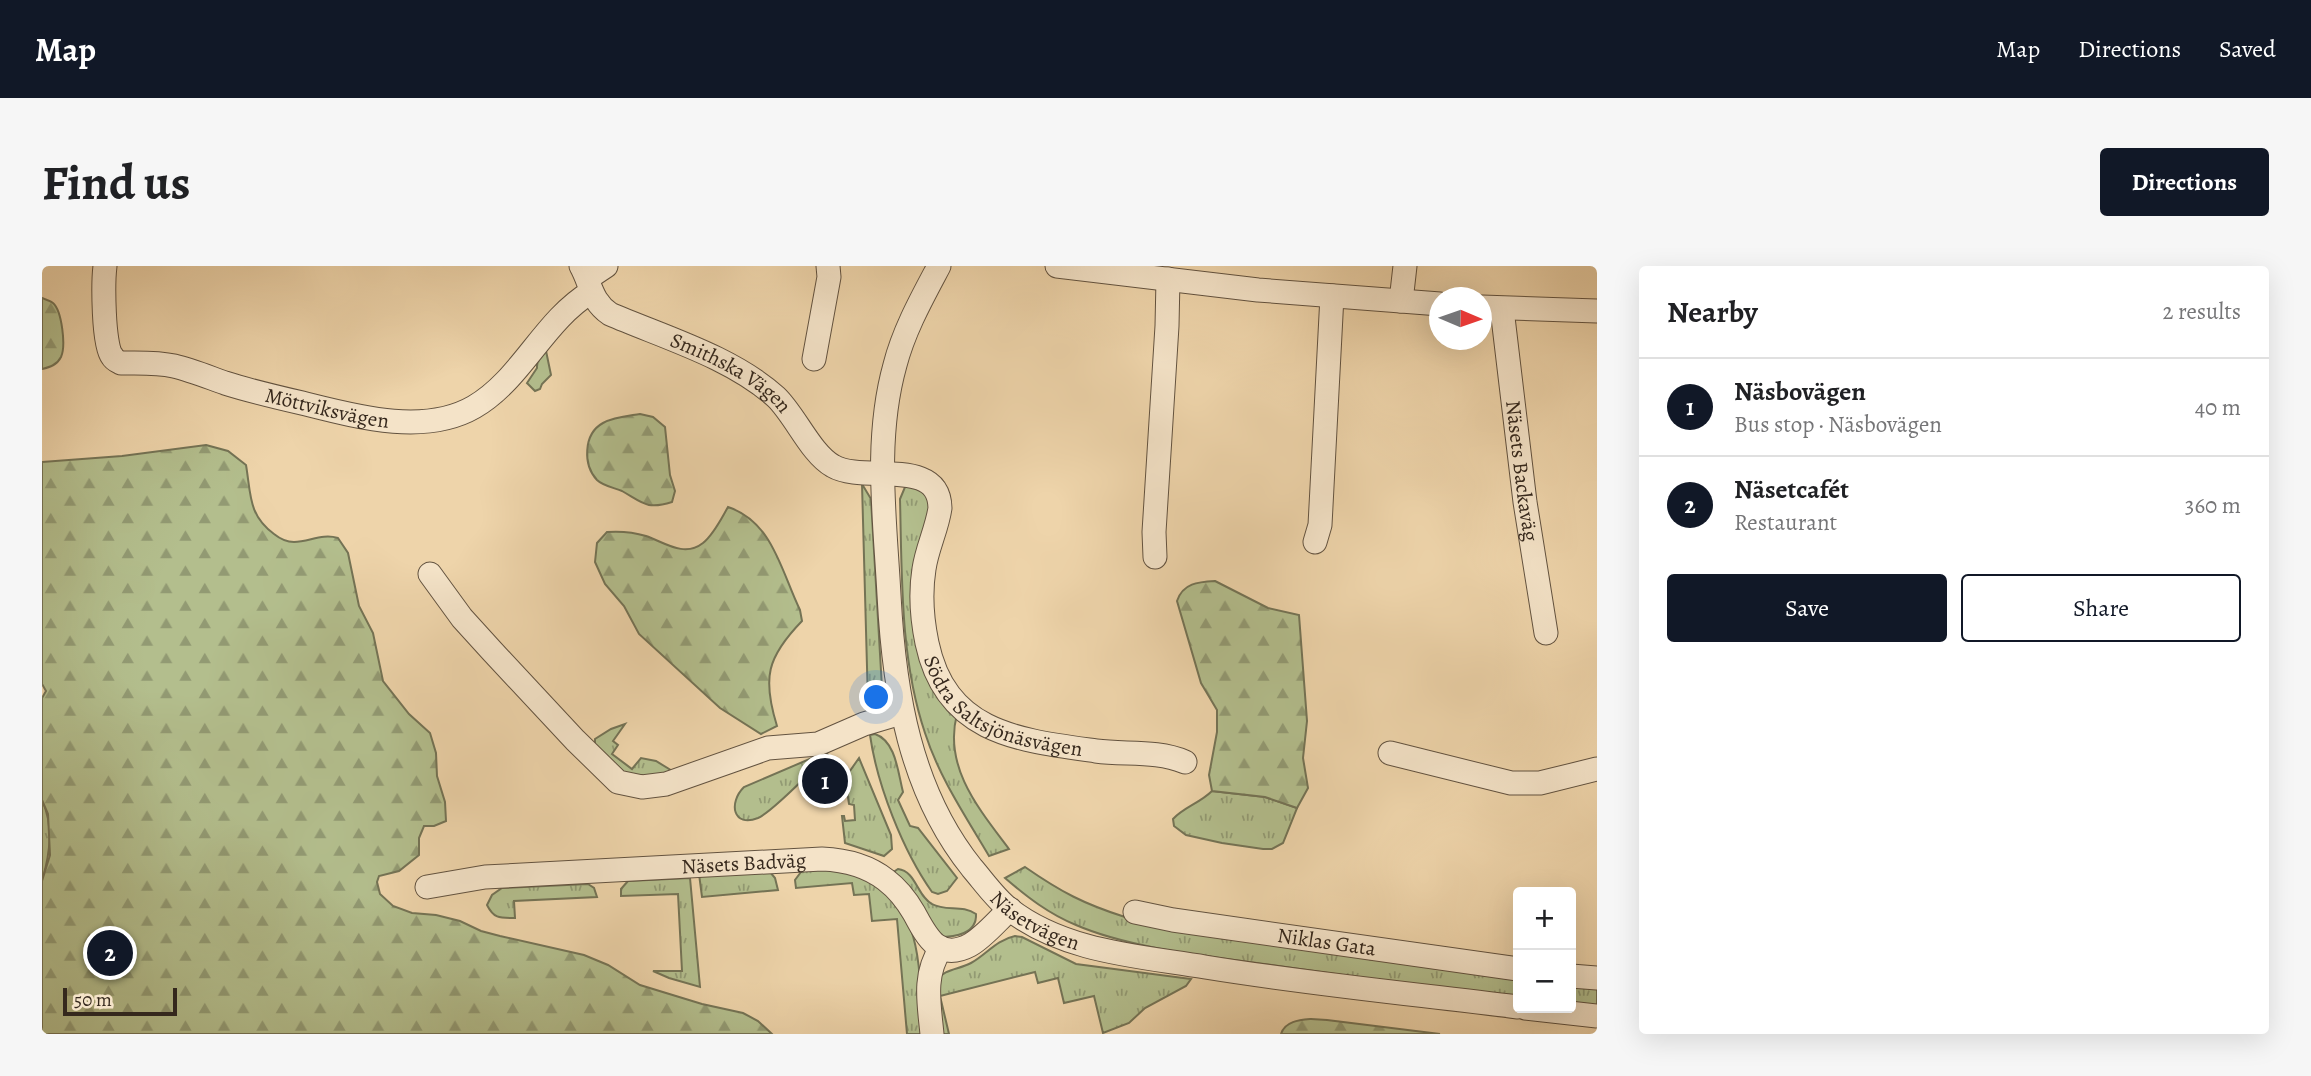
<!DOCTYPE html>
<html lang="en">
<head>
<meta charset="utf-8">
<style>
	:root { --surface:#fff; --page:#f6f6f6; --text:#202124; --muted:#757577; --line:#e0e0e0; --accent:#111827 }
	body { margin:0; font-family:Alegreya,serif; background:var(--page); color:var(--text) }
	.controls { position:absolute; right:21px; bottom:21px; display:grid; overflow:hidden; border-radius:7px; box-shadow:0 7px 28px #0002 }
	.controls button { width:63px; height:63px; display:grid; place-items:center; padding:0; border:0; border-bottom:2px solid var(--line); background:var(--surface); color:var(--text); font:35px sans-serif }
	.compass { position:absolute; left:1387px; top:21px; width:63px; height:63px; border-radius:50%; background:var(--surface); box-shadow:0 7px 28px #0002; rotate:92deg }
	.scale { position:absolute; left:21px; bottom:18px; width:114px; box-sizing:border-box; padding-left:7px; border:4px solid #35281d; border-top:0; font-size:19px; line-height:24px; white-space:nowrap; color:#35281d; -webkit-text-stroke:5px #f4e3c8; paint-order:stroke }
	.you { position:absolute; left:835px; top:432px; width:24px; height:24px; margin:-18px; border:5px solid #fff; border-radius:50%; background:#1a73e8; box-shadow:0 0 0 10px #1a73e833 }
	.badge { display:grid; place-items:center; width:46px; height:46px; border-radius:50%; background:var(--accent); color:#fff; font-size:23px; font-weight:700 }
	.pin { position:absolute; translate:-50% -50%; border:4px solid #fff; box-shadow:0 2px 7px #0006 }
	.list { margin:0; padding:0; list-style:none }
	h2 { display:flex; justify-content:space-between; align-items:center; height:91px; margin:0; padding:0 28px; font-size:30px }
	h2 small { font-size:23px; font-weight:400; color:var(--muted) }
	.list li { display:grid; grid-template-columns:46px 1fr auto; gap:21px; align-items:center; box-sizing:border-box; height:98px; padding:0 28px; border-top:2px solid var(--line) }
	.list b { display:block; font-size:26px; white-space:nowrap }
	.list p { margin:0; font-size:23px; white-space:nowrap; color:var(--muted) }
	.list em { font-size:23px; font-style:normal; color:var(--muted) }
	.actions { display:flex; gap:14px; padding:21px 28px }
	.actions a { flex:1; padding:16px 0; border:2px solid var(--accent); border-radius:7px; text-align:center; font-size:24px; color:var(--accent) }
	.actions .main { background:var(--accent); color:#fff }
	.map { position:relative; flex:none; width:1555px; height:768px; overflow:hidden; border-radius:7px }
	header { display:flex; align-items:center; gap:42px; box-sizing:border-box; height:98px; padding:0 35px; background:var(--accent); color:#fff }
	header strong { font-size:33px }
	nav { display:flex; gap:38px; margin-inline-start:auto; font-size:24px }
	.intro { display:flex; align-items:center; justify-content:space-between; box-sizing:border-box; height:168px; padding:0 42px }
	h1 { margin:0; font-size:49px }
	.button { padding:18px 32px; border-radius:7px; background:var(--accent); color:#fff; font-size:24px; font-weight:700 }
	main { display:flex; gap:42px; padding:0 42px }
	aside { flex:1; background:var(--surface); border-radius:7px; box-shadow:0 7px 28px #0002 }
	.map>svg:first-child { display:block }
	.grass { fill:url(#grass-tufts); stroke:#747355; stroke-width:2 }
	.forest { fill:url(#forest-firs); stroke:#747355; stroke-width:2 }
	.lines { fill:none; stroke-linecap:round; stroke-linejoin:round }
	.minor-casing { stroke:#635340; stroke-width:25 }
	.minor { stroke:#f4e3c8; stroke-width:23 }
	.labels { text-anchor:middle; stroke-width:5; stroke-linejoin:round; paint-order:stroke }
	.street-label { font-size:21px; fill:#35281d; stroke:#f4e3c8 }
</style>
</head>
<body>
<header>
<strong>Map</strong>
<nav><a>Map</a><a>Directions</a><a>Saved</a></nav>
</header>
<div class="intro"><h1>Find us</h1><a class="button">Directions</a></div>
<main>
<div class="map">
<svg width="1555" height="768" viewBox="0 0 1555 768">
	<defs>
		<pattern id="grass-tufts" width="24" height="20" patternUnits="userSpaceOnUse" patternTransform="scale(1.75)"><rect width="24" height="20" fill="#b3be8d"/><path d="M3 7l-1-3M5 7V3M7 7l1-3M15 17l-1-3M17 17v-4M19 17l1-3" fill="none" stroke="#929a73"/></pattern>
		<pattern id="forest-firs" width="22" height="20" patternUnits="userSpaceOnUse" patternTransform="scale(1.75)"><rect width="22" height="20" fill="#b3be8d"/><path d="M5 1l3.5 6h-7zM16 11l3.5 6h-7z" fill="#929a73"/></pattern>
	</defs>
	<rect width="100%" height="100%" fill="#eed4aa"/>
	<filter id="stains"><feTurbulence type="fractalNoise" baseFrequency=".00286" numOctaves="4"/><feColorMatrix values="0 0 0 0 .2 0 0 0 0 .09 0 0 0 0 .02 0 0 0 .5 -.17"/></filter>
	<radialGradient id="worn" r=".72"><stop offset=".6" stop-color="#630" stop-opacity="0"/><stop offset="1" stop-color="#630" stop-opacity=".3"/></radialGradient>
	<g class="grass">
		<path d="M503,80l6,29 -9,9 -2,5 -5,2 -8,-8 10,-15v-8z"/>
		<path d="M820,218l9,15 11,189 -3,19 -4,2 -7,-6z"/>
		<path d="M871,218l19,11 -15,73 40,146c-14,53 22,95 52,135l-20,7c-23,-39 -50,-79 -64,-123 -25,-74 -23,-156 -25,-234l5,-12z"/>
		<path d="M583,458l-12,17 5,4 -6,9 20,15 9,-11 15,3 18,11c-40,17 -52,0 -79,-26v-7l16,-10z"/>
		<path d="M833,468c21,7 23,39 28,58l-5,8 12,26 8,2 39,50 -10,13 -9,3 -6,-2c-29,-41 -55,-107 -62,-157z"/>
		<path d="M784,486l2,3c-15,14 -54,56 -70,63 -25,10 -30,-15 -14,-31z"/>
		<path d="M817,492l32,77 1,14 -8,7 -39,-13 -3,-27h2l1,5 10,-1 -1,-15 -5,-1 -4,-26z"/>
		<path d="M1170,525l53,6 32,11 -14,35 -11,6h-9l-41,-6 -36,-8 -12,-9 -1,-7c11,-12 27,-16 39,-28z"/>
		<path d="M0,534c12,26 8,54 0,81z"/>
		<path d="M983,601c36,25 59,37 100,50l393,59v23c-85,-11 -169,-23 -254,-35 -58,-8 -135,-16 -188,-39 -27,-11 -49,-28 -71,-47z"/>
		<path d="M762,602c17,2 39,0 54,6 69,28 60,99 65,160h-16l-10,-115 -25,2 -3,-27 -15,1 -2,-12 -56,5 -1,-8z"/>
		<path d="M856,603c18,2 19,27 34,35 14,8 30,0 44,10 1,20 -21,23 -37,23l-44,-59v-7z"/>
		<path d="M728,606l5,6 3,12 -76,7 -3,-23z"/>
		<path d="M648,612l10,109 -31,-9 -16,-7h29l-4,-77 -57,2v-7l7,-8z"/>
		<path d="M546,618l6,4 3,9 -83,4 1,17c-15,0 -21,1 -28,-13l5,-10 10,-7z"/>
		<path d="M973,670l7,1 54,27 115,15 -5,7 -41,22 -16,15 -26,10 -9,-37 -30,7 -6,-25 -20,5 -3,-11 -95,24 9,38h-11l-3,-53c11,-13 23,-11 36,-18 16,-9 25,-23 44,-27z"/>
		<path d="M1529,717l26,2v22l-26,-2z"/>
	</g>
	<g class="forest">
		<path d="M0,32c4,2 8,2 11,5 9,8 13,43 8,54 -4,8 -11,10 -19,12z"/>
		<path d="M598,148l13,3 12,10 5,48 5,16 -3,11c-25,8 -29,1 -50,-11 -7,-3 -19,-5 -25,-11 -14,-15 -14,-46 6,-57 11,-6 25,-7 37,-9z"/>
		<path d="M164,179l22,6 18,14c5,29 2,50 28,69 5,4 13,8 20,8 15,0 28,-9 44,-4l10,15 11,53 14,27 10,48 26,33 21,19 6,20 1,23 8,26 1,19 -12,5h-10l-5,12v17l-20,16 -20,5 -2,6 3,12 13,12 19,7 24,2 24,6 21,10 19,5 84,19 24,10 32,20 62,19 41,9 15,8 14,13h-730v-153l8,-26 -2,-41 -6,-14v-102l4,-7 -4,-7v-222l80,-6z"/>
		<path d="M686,241c45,15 53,64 72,103l2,11c-35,36 -40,57 -25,105l-16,8 -41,-26 -81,-74 -15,-28 -19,-22 -10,-22 2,-19 10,-11c14,-1 26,0 39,4 18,6 38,22 57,7 11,-9 18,-24 25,-36z"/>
		<path d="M1173,315l53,27 31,7 8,106 -4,37 5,30 -11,20 -32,-11 -53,-6 -3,-16 8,-43v-22l-16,-27 -24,-82c6,-18 21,-19 38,-20z"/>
		<path d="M1269,753l16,1 113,14h-159c4,-13 19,-14 30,-15z"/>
	</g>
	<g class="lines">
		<g class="minor-casing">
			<g id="minor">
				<path id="s1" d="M63,0c-2,16 -2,79 7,90 2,4 5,5 9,7 18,0 36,-1 53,3 17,4 34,11 51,17 25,8 51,14 77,20 52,13 122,33 172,4 48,-28 69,-86 117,-115"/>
				<path id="s2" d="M539,0c10,18 10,35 29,48 53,23 122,43 166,83 19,18 35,57 57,69 31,18 106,-10 107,42 -3,21 -13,40 -16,61 -4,25 -2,50 3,74 19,90 90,97 169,108 29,4 61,-1 89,11"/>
				<path id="s3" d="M897,0c-17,32 -35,64 -44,99 -21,75 -10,154 -6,230 5,97 21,196 83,273 12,14 23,30 37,41 55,43 130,47 196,58 104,17 209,27 313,40"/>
				<path d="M1015,0l201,24 182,14"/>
				<path d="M546,12l18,-12"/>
				<path d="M1359,35l4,-35"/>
				<path d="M1440,41l115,4"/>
				<path id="s4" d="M1460,43l23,193 21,131"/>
				<path d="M772,93l15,-82 -1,-11"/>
				<path d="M1273,276l5,-17 12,-229"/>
				<path d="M1113,291l-1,-25 13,-206 1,-47"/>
				<path d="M388,308l32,44 30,33 83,89 43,42 24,5 24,-3 102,-36 50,-4 46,-20 37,-11"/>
				<path d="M1348,487l121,30h29l57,-14"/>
				<path id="s5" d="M385,621l58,-10 337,-18c24,1 45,6 64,21 12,9 21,21 28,33 12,22 24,49 56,32 14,-8 27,-24 40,-36"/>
				<path id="s6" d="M1093,646l38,8 345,49"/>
				<path d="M1529,710l26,2"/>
				<path d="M1483,742l72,8"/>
				<path d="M890,768c-3,-31 -9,-59 9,-86"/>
			</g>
		</g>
		<use href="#minor" class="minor"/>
	</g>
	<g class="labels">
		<g class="street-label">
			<text dy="7" stroke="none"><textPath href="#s2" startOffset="192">Smithska Vägen</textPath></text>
			<text dy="7" stroke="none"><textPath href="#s1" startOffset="315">Möttviksvägen</textPath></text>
			<text dy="7" stroke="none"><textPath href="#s4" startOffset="163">Näsets Backaväg</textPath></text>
			<text dy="7" stroke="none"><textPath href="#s2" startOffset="707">Södra Saltsjönäsvägen</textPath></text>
			<text dy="7" stroke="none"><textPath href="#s5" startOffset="318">Näsets Badväg</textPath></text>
			<text dy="7" stroke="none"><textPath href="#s3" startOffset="714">Näsetvägen</textPath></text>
			<text dy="7" stroke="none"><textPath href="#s6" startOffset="194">Niklas Gata</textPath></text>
		</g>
	</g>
	<rect width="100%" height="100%" filter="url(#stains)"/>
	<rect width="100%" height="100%" fill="url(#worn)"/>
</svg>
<div class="controls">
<button>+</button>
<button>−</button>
</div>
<svg class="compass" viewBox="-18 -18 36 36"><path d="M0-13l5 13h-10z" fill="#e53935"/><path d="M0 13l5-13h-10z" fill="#757577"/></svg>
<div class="scale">50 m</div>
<div class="you"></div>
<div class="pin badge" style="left:783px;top:515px">1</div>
<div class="pin badge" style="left:68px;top:687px">2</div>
</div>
<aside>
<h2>Nearby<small>2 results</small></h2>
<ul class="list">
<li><span class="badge">1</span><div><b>Näsbovägen</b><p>Bus stop · Näsbovägen</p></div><em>40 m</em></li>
<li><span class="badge">2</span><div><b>Näsetcafét</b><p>Restaurant</p></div><em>360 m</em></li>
</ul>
<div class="actions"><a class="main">Save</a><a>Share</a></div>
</aside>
</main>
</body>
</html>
